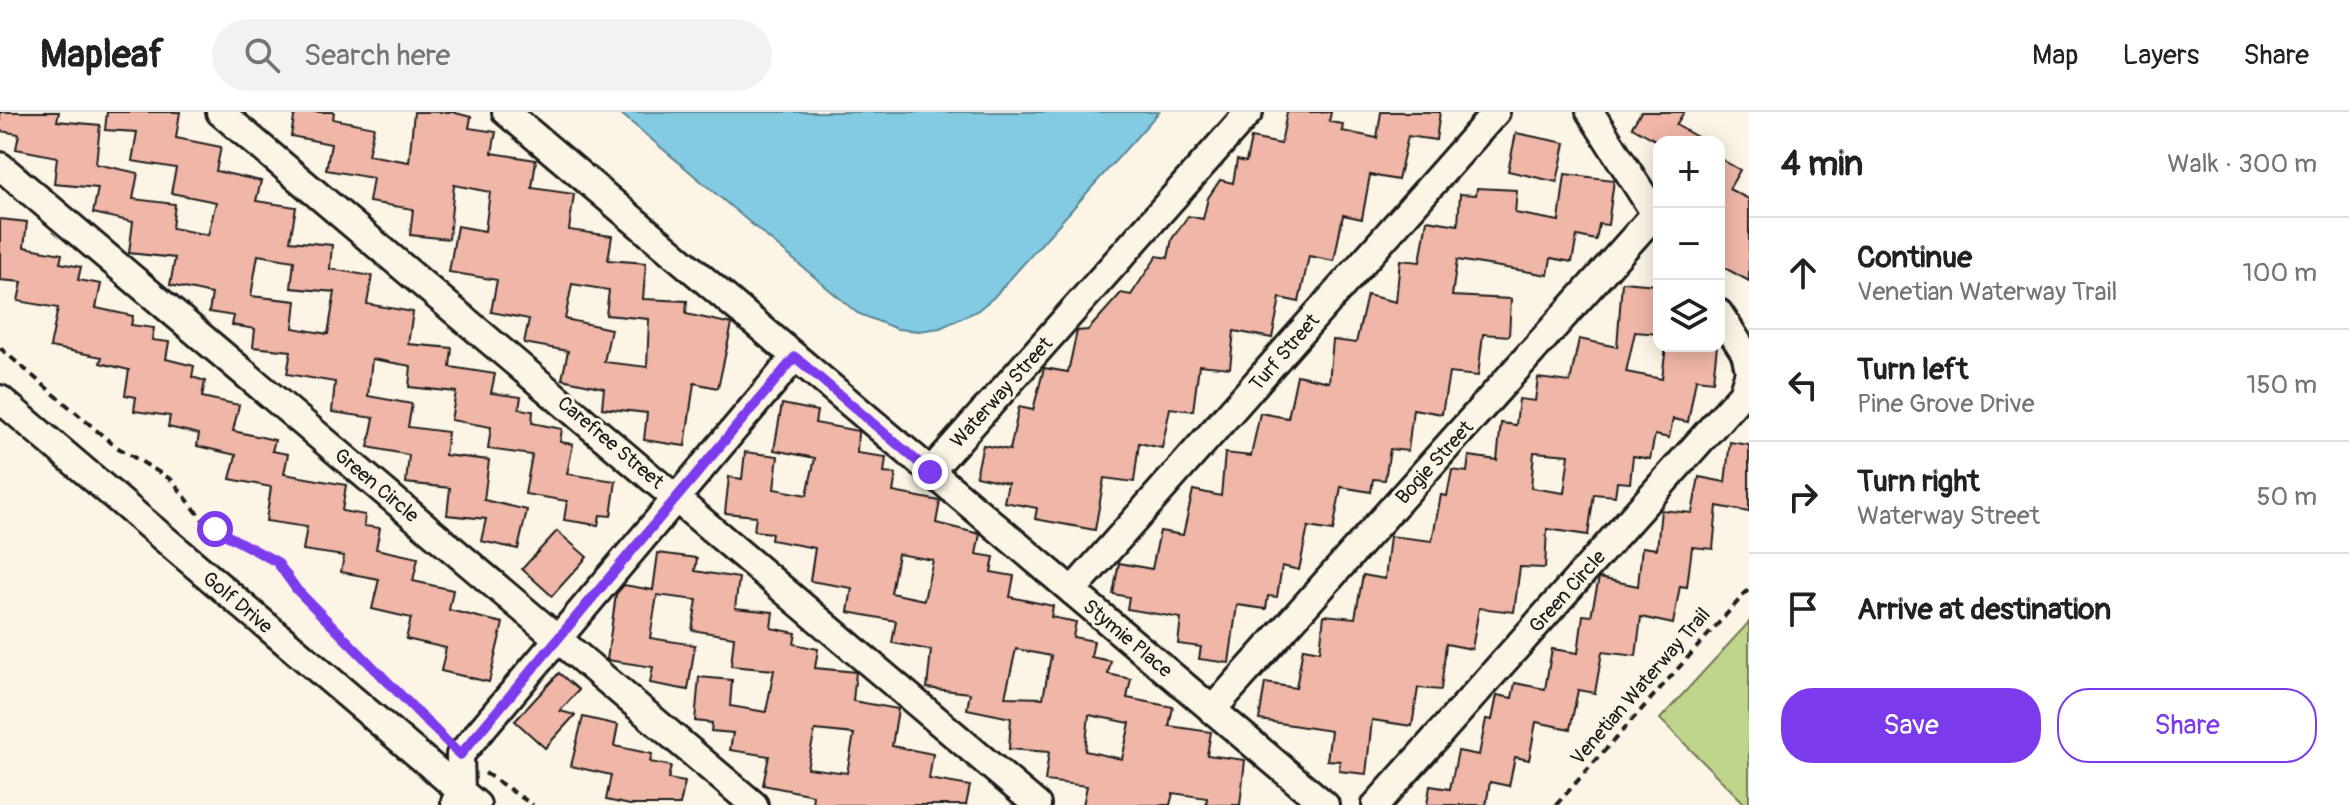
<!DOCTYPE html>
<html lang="en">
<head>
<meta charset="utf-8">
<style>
	:root { --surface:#fff; --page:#f2f2f2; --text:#202124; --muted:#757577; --line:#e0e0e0; --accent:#7c3aed }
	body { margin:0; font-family:Pangolin,sans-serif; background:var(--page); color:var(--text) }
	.controls { position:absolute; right:24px; top:24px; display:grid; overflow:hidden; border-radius:16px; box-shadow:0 4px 20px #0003 }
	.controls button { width:72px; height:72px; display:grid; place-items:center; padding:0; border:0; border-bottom:2px solid var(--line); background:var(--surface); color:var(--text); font:40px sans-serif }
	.stop { position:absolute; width:24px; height:24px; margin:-18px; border:6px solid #7c3aed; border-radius:50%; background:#fff }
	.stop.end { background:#7c3aed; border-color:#fff; box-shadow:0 2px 8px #0008 }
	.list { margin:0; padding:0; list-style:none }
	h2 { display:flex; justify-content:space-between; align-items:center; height:104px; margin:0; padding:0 32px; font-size:34px }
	h2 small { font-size:26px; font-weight:400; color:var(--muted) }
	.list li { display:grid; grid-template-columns:52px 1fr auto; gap:24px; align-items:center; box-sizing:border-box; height:112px; padding:0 32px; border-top:2px solid var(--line) }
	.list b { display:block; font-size:30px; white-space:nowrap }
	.list p { margin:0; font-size:26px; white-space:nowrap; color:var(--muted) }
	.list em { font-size:26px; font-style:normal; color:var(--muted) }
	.actions { display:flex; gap:16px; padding:24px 32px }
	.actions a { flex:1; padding:18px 0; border:2px solid var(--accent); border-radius:32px; text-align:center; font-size:28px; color:var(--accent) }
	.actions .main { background:var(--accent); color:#fff }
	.icon { flex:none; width:44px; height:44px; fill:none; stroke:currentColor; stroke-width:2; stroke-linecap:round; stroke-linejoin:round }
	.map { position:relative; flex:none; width:1749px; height:693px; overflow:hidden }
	header { display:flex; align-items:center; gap:48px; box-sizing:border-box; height:112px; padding:0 40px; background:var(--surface); border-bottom:2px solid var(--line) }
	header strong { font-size:38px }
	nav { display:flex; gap:44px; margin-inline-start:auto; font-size:28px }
	.search { width:560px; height:72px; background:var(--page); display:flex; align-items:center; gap:20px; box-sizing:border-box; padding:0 28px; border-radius:44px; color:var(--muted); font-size:30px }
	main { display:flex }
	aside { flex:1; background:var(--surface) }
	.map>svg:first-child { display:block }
	.green { fill:#bfd58c; stroke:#6e7854; stroke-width:2 }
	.water { fill:#82cbe3; stroke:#598593; stroke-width:2 }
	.building { fill:#f0b6a8; stroke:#1c1c1c; stroke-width:2; fill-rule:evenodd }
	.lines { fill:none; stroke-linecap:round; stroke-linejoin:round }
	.minor-casing { stroke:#1c1c1c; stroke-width:32 }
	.path { stroke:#1c1c1c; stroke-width:4; stroke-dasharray:8 6; stroke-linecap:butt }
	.minor { stroke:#fcf5e5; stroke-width:26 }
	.route { stroke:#7c3aed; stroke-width:10 }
	.labels { text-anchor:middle; stroke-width:6; stroke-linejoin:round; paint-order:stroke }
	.street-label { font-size:20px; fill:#1c1c1c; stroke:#fcf5e5 }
</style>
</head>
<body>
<header>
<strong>Mapleaf</strong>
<div class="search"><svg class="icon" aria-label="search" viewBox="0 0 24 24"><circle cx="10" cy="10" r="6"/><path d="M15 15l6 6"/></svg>Search here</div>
<nav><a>Map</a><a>Layers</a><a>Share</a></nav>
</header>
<main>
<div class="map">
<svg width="1749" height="693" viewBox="0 0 1749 693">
	<rect width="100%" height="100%" fill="#fcf5e5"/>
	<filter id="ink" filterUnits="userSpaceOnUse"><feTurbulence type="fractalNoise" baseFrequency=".0125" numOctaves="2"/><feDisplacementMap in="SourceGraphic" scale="16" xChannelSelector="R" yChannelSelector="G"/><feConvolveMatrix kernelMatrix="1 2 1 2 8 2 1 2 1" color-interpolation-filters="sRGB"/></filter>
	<g filter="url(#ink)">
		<path class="green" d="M1749,510v183h-3l-86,-86z"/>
		<path class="water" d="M619,0h540l-166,186 -16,13 -37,17 -21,3 -22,-2 -40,-16z"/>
		<g class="building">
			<path d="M0,0h59l-2,9 43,4 -4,39 42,9 -5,26 42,5 -3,24 36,7 8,-33 -45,-9 5,-25 -44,-7 5,-29 -32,-2 2,-18h73l-4,26 45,9 -5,24 45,10 -5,20 40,6 -6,34 42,4 -2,24 42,7 -5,28 46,8 -5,32 44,4 -2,19 45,7 -4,19 30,4 -2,12 14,2 -1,12 30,6 -2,13 13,2 -6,30 49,7 -5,35 -11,-1 -2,10 -34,-5 3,-19 -42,-7 7,-39 -44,-6 3,-22 -40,-7 5,-28 -47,-5 2,-21 -39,-7 -4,37 44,8 -4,23 40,5 -3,23 44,5 -5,40 43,10 -9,39 -37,-8 5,-22 -39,-4 3,-27 -44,-5 3,-28 -41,-8 6,-29 -42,-6 3,-30 -48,-8 4,-23 -38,-4 2,-18 -23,-4 2,-9 -25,-4 3,-18 -42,-9 5,-27 -46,-5 4,-31 -40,-9 5,-25 -44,-4 3,-27 -41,-8 3,-15 -19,-3zM258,143l36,6 -3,27 44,4 -7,42 -35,-6 3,-27 -45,-5z"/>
			<path d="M295,0h39l-1,7 41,8 -6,28 41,7 5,-50h38l19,5 -2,11 27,4 -4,21 44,7 -4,28 42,6 -5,36 43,6 -4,24 38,3 -3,36 44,2 -1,13 46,10 -14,64 -24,-5 -9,63 -41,-6 3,-27 -45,-5 2,-20 -42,-9 6,-28 -44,-8 5,-24 -38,-7 6,-32 -48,-8 8,-46 28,5 5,-39 -36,-7 -5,54 -39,-4 3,-26 -44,-7 4,-24 -47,-8 5,-26 -40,-8zM572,172l37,6 -3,25 43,4 -2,48 -43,-5 7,-33 -46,-10z"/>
			<path d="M1287,0h44l-2,10 14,2 -1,7 35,7 4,-26h59l-4,28 -28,-4 -10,44 -28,-5 -8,44 -19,-4 -9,46 -25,-5 -10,46 -19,-4 -8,40 -38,-7 -4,37 -31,-3 -6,46 -23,-3 -8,40 -23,-5 -5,39 -30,-4 -9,52 -60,-11 2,-11 -33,-6 4,-19 -32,-7 7,-31 27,5 9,-43 14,3 11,-42 24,4 9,-41 11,-1 33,-37 10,2 26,-39 11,2 4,-19 16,-23 15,3 5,-21 12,-18 13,3 4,-23 9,2 5,-24 30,6z"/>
			<path d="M1641,0h43l-8,13 30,17h-47l-27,-15z"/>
			<path d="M1516,21l49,10 -8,39 -49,-11z"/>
			<path d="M1719,46l21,12 -11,19 20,10v82l-30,-16z"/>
			<path d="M1565,62l49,6 -6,45 -9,-1 -3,16 -19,-4 -5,26 -21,-4 -3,17 -91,-15 -5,36 59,3 -2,37 -26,-2 -5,42 -29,-3 -7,41 -29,-5 -5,42 -18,-2 -5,31 -12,-1 -2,13 -30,-5 -8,44 -25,-4 -9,43 -17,-4 -5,31 -9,-1 -2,13 -29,-4 -8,58 -30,-4 2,-12 -23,-3 3,-26 -54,-9 2,-12 -16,-3 6,-31 33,6 8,-38 23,4 10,-45 28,6 4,-43 26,3 9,-43 28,5 9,-43 32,7 4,-42 23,3 11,-48 29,7 4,-42 20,2 7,-42 31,5 2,-31 16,1 1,-7 40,2 -2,23 44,8z"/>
			<path d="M0,107l27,3 -3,25 38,7 -2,9 21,4 -3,13 23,4 -5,24 37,8 -2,9 23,3 -2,12 17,2 -3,17 28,7 -2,11 13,4 -3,16 37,8 -6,26 42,9 -3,11 16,3 -4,20 62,11 -4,26 23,4 -1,11 16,2 -4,21 42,9 -5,23 40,9 -4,20 54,13 -14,59 -48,-11 5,-23 -40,-9 5,-21 -39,-9 7,-30 -38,-7 3,-16 -41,-6 4,-23 -41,-6 5,-34 -41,-8 6,-24 -39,-9 2,-12 -31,-7 2,-11 -36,-5 2,-14 -11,-2 4,-25 -29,-7 2,-6 -52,-10 8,-39 -40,-7 4,-19 -22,-2z"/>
			<path d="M1622,170l35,3 2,12v37l-24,-2 -9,40 36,7 4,-33h51l-4,35 -17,-2 -8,43 -15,-3 -4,19 -14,-3 -5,24 -17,-3 -3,27 -13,-1 -2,14 -21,-2 -6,41 -41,-6 -2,39 -25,-1 -6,45 -35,-4 -7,41 -26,-5 -5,46 -23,-2 -6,38 -40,-6 -6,54 -27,-3 1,-10 -13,-1 4,-29 -72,-11 6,-37 31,5 7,-40 17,3 4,-36 31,3 8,-43 22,4 5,-43 42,5 9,-46 6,1 5,-26 15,2 2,-16 28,4 4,-37 15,2 3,-26 16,2 3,-23 32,4 9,-43 38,8zM1534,340l35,3 -5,38 -33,-5z"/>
			<path d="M782,292l35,7 -2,12 43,8 -1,22 29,4 -2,16 12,1 -3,18 47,9 -4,22 44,11 -4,20 18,3 -3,15 23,4 -4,21 43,9 -2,11 25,5 -3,15 21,4 -3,16 20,4 -3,13 23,5 -4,19 46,9 -4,19 42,6 -4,23 38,5 -5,45h-34l1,-7 -34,-5 -3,12h-87l4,-19 -42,-5 4,-29 -40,-3 2,-31 -44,-9 3,-16 -43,-5 4,-38 -39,-7 4,-22 -48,-9 4,-24 -42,-7 5,-33 -44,-8 1,-7 -18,-2 2,-15 -31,-3 4,-36 13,2 3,-27 33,4 -4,33 33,6 8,-37 -41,-8zM898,442l35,6 -9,40 -33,-7zM1016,537l35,7 -8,42 -38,-1zM1089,603l41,8 -8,36 -37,-8z"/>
			<path d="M1730,330l19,3v67l-32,-6 -4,43 -21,-2 -5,40 -7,-1 -7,38 -32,-7 -5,39 -34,-4 -7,41 -17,-3 -8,39 -34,-7 -7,38 -14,-3 -6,29 -19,-4 -4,23h-59l3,-19 20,3 8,-38 21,4 7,-36 6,1 5,-25 15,3 3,-15 30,6 7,-40 26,4 5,-38 8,1 8,-38 39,8 4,-39 15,2 4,-39 31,3 7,-36 26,5z"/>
			<path d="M557,419l30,26 -35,39 -30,-27z"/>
			<path d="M658,441l39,5 -2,13 44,7 -4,30 38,4 -2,16 25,5 -2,11 24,5 -3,19 41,4 -3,29 45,8 -6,37 41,8 -4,25 41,7 -4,19h-154l1,-10 -50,-10 6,-29 -39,-6 3,-17 -22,-2 1,-8 -17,-2 4,-44 33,3 -2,26 36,6 8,-42 -43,-4 3,-29 -42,-7 5,-30 -40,-5 -7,43 45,7 -7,45 -38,-7 3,-16 -46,-7 9,-66 8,-9 29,5zM815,618l39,4 -7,39 -40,-5z"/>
			<path d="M559,561l20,17 -19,21 15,4 -30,33 -30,-27z"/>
			<path d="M583,605l35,8 -4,21 38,8 -2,8 21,4 -3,13 17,3 -5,23h-50l-24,-5 5,-25 -40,-9z"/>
		</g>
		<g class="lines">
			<g class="minor-casing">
				<g id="minor">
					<path d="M220,0l817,693"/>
					<path d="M506,0l819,693"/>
					<path d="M1590,0l69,108"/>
					<path d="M0,54l754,639"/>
					<path d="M1719,201l26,40 4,17"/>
					<path d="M0,287l477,406"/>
					<path d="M930,360l319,-360"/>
					<path d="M1072,479l424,-479"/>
					<path d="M1212,598l443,-496"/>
					<path d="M455,690l6,-11 -1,-36 335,-398"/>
					<path d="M1376,693l366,-411 7,-22"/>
				</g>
			</g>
			<g class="path">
				<path d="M0,236l115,98 57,34 31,40 74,42 20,28 148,150"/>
				<path d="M485,661l48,32"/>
				<path d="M1556,693l193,-216"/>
			</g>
			<use href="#minor" class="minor"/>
		</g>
	</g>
	<g class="lines" filter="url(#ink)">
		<path class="route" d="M215,417l62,33 20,28 163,165 335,-398 135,115"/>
	</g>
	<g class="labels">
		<g class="street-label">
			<text transform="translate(1284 240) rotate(-49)" y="7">Turf Street</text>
			<text transform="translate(1001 280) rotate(-48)" y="7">Waterway Street</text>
			<text transform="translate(611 330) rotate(40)" y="7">Carefree Street</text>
			<text transform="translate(1434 350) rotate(-48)" y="7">Bogie Street</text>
			<text transform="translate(377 373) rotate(40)" y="7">Green Circle</text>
			<text transform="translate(1567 479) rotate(-48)" y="7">Green Circle</text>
			<text transform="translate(238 490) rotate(40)" y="7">Golf Drive</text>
			<text transform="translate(1128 526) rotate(40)" y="7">Stymie Place</text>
			<text transform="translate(1640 574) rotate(-49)" y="7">Venetian Waterway Trail</text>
		</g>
	</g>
</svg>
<div class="controls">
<button>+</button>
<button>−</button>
<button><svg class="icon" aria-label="layers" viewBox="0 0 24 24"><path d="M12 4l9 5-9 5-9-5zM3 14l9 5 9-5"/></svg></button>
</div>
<div class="stop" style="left:215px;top:417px"></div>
<div class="stop end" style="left:930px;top:360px"></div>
</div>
<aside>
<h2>4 min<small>Walk · 300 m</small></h2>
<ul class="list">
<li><svg class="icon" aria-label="ahead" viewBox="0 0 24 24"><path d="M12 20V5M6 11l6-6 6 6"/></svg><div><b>Continue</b><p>Venetian Waterway Trail</p></div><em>100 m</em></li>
<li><svg class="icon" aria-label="left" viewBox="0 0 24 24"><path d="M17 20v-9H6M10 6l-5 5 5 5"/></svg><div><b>Turn left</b><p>Pine Grove Drive</p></div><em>150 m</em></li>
<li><svg class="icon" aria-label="right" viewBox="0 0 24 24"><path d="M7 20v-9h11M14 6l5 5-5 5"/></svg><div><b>Turn right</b><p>Waterway Street</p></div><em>50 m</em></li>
<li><svg class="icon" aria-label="arrive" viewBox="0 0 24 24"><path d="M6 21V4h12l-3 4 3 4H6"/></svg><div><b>Arrive at destination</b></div></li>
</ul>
<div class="actions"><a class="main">Save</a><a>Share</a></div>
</aside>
</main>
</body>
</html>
